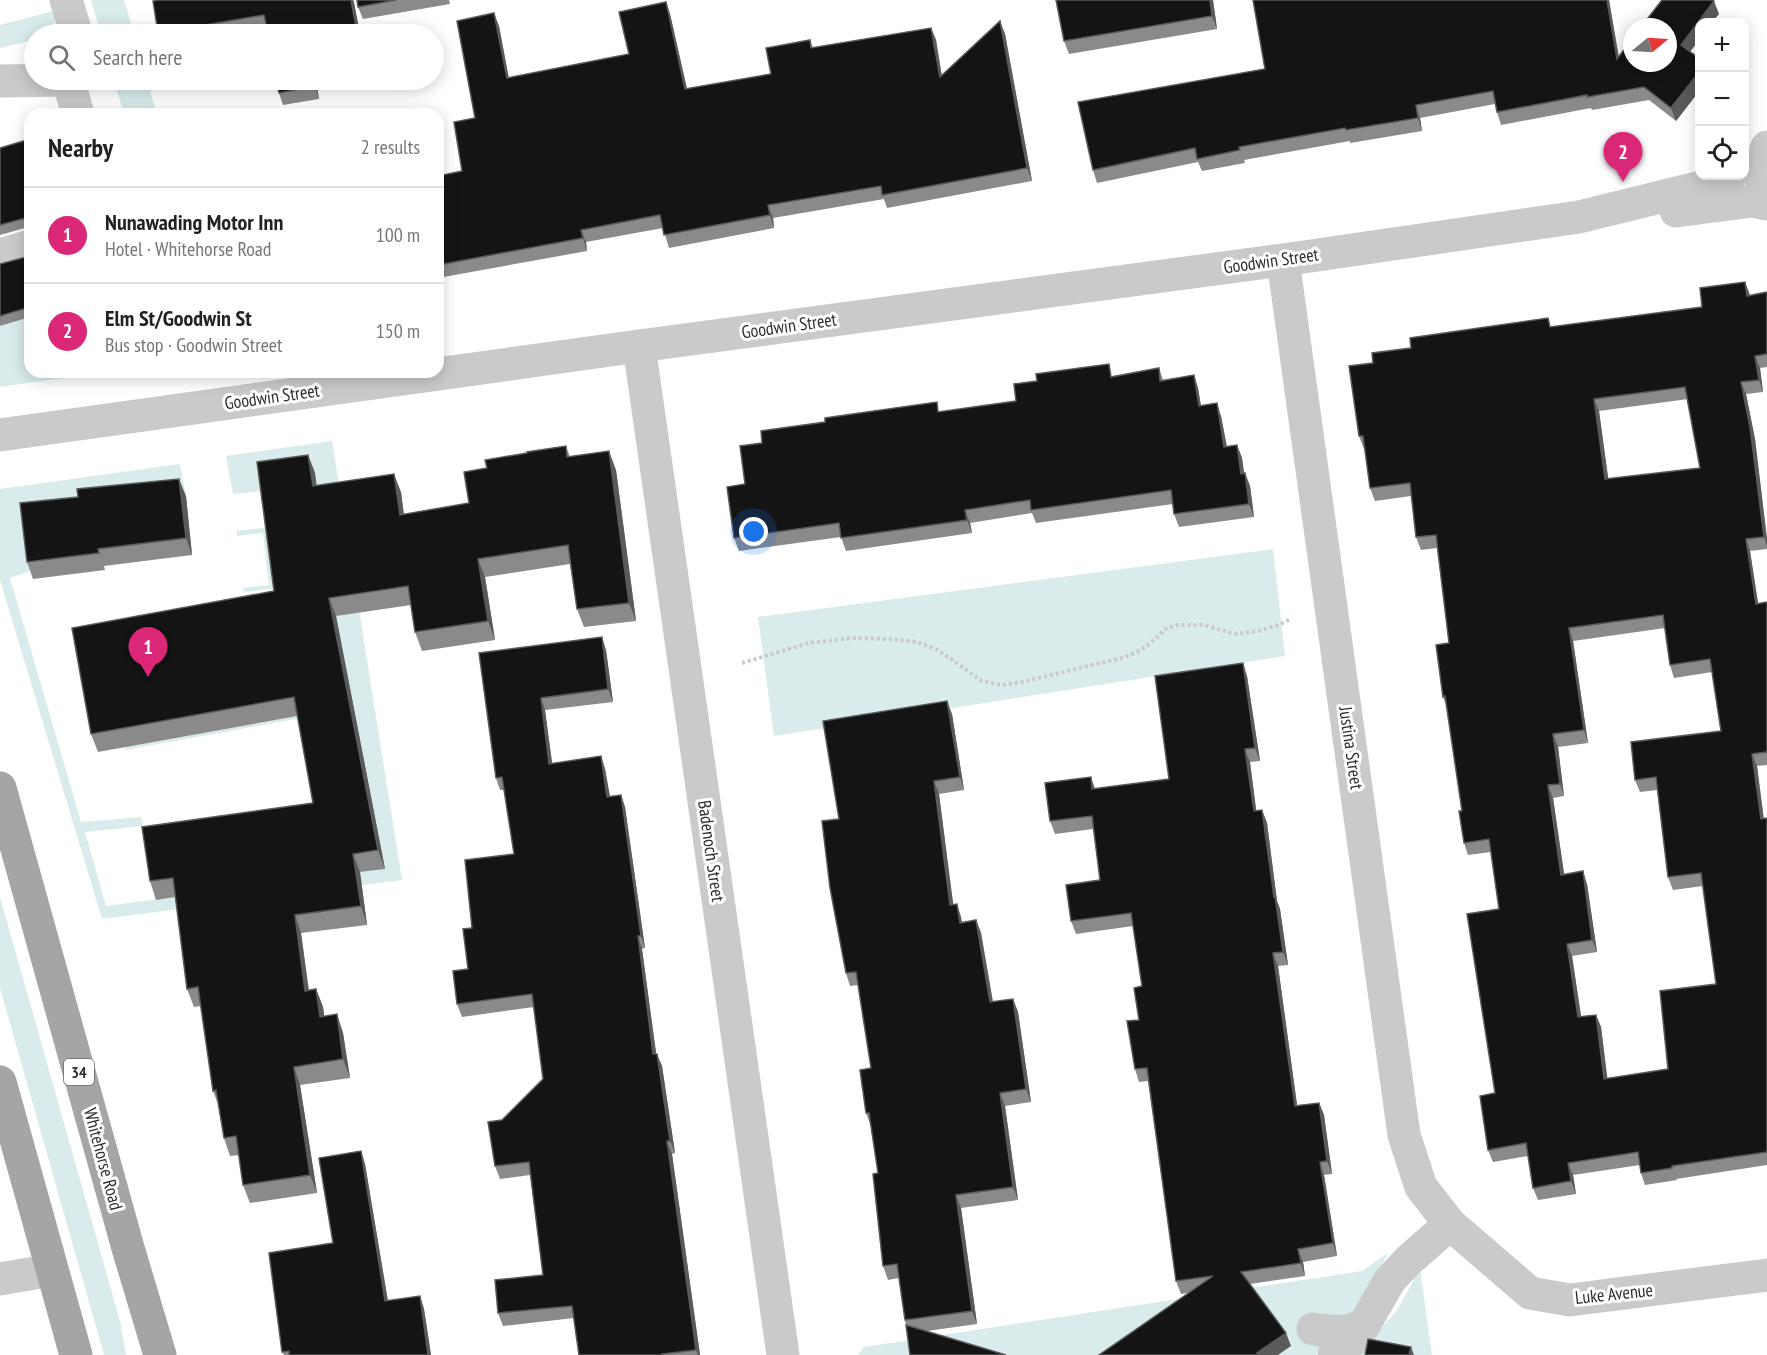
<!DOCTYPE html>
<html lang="en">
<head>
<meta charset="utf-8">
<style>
	:root { --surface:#fff; --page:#f6f6f6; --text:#222; --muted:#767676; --line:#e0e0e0; --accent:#db2777 }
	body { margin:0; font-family:"PT Sans Narrow",sans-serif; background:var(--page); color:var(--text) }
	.controls { position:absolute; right:18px; top:18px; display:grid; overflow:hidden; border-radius:12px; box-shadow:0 3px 15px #0003 }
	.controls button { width:54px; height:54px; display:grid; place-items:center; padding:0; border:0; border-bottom:2px solid var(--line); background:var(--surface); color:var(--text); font:30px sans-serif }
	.compass { position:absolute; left:1623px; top:18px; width:54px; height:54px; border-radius:50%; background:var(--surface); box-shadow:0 3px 15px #0003; rotate:72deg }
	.you { position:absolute; left:754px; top:532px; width:21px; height:21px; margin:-15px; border:4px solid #fff; border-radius:50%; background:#1a73e8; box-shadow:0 0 0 9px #1a73e833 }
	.badge { display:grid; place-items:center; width:39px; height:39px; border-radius:50%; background:var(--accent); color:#fff; font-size:20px; font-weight:700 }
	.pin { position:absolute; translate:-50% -50px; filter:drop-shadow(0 2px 3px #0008) }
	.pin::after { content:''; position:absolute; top:32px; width:21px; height:18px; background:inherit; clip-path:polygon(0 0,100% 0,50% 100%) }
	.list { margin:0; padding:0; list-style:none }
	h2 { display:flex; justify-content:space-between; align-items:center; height:78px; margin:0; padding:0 24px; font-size:26px }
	h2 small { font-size:20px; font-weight:400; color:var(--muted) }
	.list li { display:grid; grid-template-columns:39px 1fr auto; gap:18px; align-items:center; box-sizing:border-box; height:96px; padding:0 24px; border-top:2px solid var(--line) }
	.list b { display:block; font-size:22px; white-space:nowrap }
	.list p { margin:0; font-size:20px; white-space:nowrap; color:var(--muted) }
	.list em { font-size:20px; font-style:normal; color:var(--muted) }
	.icon { flex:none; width:33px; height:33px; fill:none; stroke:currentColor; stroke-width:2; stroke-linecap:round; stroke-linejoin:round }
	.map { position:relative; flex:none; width:1767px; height:1355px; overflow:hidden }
	.search { position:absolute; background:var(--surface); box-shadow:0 3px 15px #0003; left:24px; top:24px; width:420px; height:66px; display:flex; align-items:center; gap:15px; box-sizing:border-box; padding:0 21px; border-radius:33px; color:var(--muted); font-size:22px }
	.panel { position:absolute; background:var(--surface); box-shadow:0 3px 15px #0003; left:24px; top:108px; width:420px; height:270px; border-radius:18px }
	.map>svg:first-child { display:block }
	.green { fill:#d9ebeb }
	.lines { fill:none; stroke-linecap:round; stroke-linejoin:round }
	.path { stroke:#cacaca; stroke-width:4; stroke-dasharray:3 3; stroke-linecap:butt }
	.minor { stroke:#cacaca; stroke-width:33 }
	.major { stroke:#a5a5a5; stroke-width:33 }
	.wall { fill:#8a8a8a; fill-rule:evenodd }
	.shaded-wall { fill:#5a5a5a }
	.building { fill:#141414; stroke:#5a5a5a; stroke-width:1.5; fill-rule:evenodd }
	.labels { text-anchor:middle; stroke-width:6; stroke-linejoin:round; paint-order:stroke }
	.shield { fill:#fff; stroke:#6c6c6c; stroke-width:1.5 }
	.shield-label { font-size:16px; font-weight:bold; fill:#2d2d2d }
	.street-label { font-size:18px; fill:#2d2d2d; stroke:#fff }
</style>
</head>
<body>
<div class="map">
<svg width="1767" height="1355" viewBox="0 0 1767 1355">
	<rect width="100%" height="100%" fill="#fff"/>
	<g class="green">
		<path d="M91,0h33l10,34h-33z"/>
		<path d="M53,11l2,12 -9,11h-12v6l-34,8v-23z"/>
		<path d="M114,80h33l10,34h-33z"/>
		<path d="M30,317v55h75l-105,15v-61z"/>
		<path d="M332,441l70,439 -300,39 -102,-339v-91l180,-25 6,32 -154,74 -22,8 71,244 60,-5 2,9 -58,6 21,74 278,-37 -40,-210 -79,-168 -32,3 -7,-38z"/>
		<path d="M270,527l8,61 -34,4 -1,-4 26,-3 -6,-52 -26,3 -1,-5z"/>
		<path d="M1273,549l12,107 -511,80 -16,-119z"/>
		<path d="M301,715v3l-176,32v-3z"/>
		<path d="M0,897l120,424 6,34h-22l-104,-367z"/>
		<path d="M1388,1253l-30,59 -34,30 -8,13h-38l13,-9 -154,9h-279l6,-8 498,-76z"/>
		<path d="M1420,1269l12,86h-76l40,-43z"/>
	</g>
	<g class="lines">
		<path class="path" d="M742,663l67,-20 43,-5 36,1 29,3 21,8 44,31 20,4 20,-3 103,-25 16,-7 13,-10 11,-11 12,-4h28l29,9 24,-3 18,-5 15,-7"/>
		<g class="minor">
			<path d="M66,0l8,26v8"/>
			<path d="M0,81l68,-1 10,34"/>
			<path d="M1767,147c-8,16 -9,35 0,52"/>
			<path d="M1676,211l77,-10 14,3"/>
			<path d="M0,255l30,-9"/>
			<path d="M1283,260l121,875 17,52 29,37 80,69 40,7 197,-25"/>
			<path d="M639,346l144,1009"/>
			<path d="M0,435l639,-89 644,-86 296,-43 130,-32 21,-9"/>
			<path d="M0,1279l52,-9"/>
			<path d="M1313,1329c22,3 31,5 51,-4"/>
			<path d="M1334,1355l20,-16 10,-14 26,-45 19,-20 41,-36"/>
		</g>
		<g class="major">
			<path d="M0,788l128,460 32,107"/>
			<path d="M0,1082l76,273"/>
		</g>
	</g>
	<g class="wall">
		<path d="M158,0h195l7,34h-92l-2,-7 -41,7h-66z"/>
		<path d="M357,0h92l1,4 -87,15 -5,-12z"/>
		<path d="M1056,0h157l4,29 -148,25 -5,-13z"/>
		<path d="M1253,0h356l10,57 100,-43 -7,8h-12l-10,30 10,7v31l-24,31 -27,-21 -57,10 -1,-2 -90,17 -4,-13 -2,-8 -75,14 2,13 -72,12v-2l-106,19 1,3 -43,8 -4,-9 -101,21 -4,-13 172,-101z"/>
		<path d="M666,2l4,12 17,75 84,-15 39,-34 3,8 118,-20 5,12 6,36 63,-42 27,147 -145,27 -3,-9 -111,19 1,10 -105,20 -6,-20 -77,14 1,9 -149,27v-102l24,-5 37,-145 10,52 120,-24z"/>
		<path d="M316,80l3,19 -36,6 -4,-12z"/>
		<path d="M30,139v89h-5l-25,7v-87z"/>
		<path d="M30,256v61l-30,9v-62z"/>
		<path d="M1767,292v75l-7,1 3,24 -17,2 9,45 12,100v10l-17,2 8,52 9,-1v163l-10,1 7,53 3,-1v347l-91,14 1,1 -32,5 -4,-12 -1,-8 -67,10 3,19 -38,6 -5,-12 -5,-32 -35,6 -5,-12 7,-57 4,-184 -8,-57 -23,3 -4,-12 -2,-32 -15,-104 -4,-10 6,-54 -12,-95 -16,2 -5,-13 -5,-41 -36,5 -5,-13 -5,-39h-1l-5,-13 14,-73 179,-36 150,-20 48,-12zM1688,399l12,69 -92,11 -9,-68zM1665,628l5,37 4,13 38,-6 9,59 -86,49 5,12 17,-2 11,87 5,13 30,-4 13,98 -48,85 -61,9 -6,-51 -5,-12 -15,2 -9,-61 25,-4 -10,-68 -23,-10 -11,-76 11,-2 -6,-49 30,-4 -15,-102z"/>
		<path d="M1159,368l4,12 31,-5 4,13 3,18 20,10 6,30 10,-1 5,13 2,15h1l5,13 4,31 -75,10 -5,-13 -1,-10 -137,19 -4,-10 -62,10 2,10 -126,18 -5,-14 -102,14 -5,-13 11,-54 17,-41 63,-21 116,-10 75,-11 97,-25z"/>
		<path d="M566,446l4,11 46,13 20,151 -52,6 -7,-18 -7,-45 -85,13 10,63 -73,11 -7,-19 -4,-27 -75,11 49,253 -25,3 7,53 -66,8 8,57 7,-1 7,18 1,9 19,17 7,45 -50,7 17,108 -67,10 -7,-18 -4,-30 -9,1 -6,-18 -6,-34 -5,-13 -12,-85 -7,1 -7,-18 -12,-92 -19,3 -6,-19 163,-78 -16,-87 -199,36 -7,-18 183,-143 34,-136 7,18 1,12 85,7 3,22 65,-11 18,-35z"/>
		<path d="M186,496l6,59 -88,11 1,4 -72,9 -6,-17z"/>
		<path d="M606,650l7,52 -68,8 7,54 49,-8 4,13 5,27 11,-1 4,12 20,141 -3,1 14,105 6,12 13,87 -3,1 28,201h-121l-5,-37 -71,8 -5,-13 45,-38 -13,-100 -30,4 -5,-13 7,-46 41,-41 -9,-72 -72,10 -5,-13 11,-35 4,-41 42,-74 -10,-64h-4l-4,-12 -17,-125z"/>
		<path d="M1247,676l13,85 -10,1 6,49 6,-1 5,13 10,78 3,8 8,56 -10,1 19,139 22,-2 5,12 8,59 -8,1 13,81 -34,6 2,14 -55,8 41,62 -103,-53 -7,1 -5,-13 -28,-200 -9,1 -4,-13 7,-83 -9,-60 -57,8 -5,-13 29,-41 -7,-51 -38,5 -5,-13 45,-32 74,-10z"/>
		<path d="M952,714l12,76 -25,4 14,111 4,-1 5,18 14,-2 5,13 12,69 20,-3 5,13 13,90 -26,4 13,94 -57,8 16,116 -50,7 -21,-6 -1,-5 -6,-42 -11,2 -5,-14 -5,-93 -7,-47 -5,-13 5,-45 -13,-83 -8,1 -4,-13 -7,-154z"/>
		<path d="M361,1151l4,13 23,137 32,-5 4,13 7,46h-147l-2,-3 51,-109z"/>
	</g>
	<g class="shaded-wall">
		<path d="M351,0h2l1,2 6,32h-1l-3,-7z"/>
		<path d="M1210,0h3l4,29 -5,-13z"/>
		<path d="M1607,0h2l12,72 -4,-13z"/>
		<path d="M1714,1l5,13 -7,8h-12v17l-14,18 -5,-12z"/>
		<path d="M666,2l4,12 20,88 -5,-13z"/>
		<path d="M494,13l5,13 12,65 -4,-13z"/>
		<path d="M1000,21l5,13 27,147 -5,-13z"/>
		<path d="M931,28l5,12 8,50 -4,-13z"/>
		<path d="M1700,71v19l-24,31 -5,-13z"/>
		<path d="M313,80h3l3,19 -4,-13z"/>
		<path d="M1416,105l4,13 2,13 -4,-13z"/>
		<path d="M768,205l5,13 1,10 -4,-13z"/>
		<path d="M581,230l5,12 1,9 -4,-13z"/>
		<path d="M1745,282l5,13 1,13 -4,-12z"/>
		<path d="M1755,356l5,12 3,24 -4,-12z"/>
		<path d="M1194,375l4,13 5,31 -4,-13z"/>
		<path d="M1741,382l5,12 9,45 12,100v7l-3,-9z"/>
		<path d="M1594,399l5,12 11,80 -5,-12z"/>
		<path d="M1217,403l4,13 8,44 -5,-13z"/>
		<path d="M1237,445l5,13 4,29 -5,-13z"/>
		<path d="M609,451l7,19 20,151 -7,-18z"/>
		<path d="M308,455l7,18 4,31 -6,-18z"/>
		<path d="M1245,473l5,13 4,31 -5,-13z"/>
		<path d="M394,474l7,18 5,41 -6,-18z"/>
		<path d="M179,479l7,17 6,59 -6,-17z"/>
		<path d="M965,510l5,13 2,10 -5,-13z"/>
		<path d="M1746,539l4,12 10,65 -4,-12z"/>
		<path d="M478,559l7,18 10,63 -7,-19z"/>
		<path d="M329,598l7,18 49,253 -7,-19z"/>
		<path d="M1569,628l4,13 15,102 -4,-13z"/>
		<path d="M602,637l4,13 7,52 -5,-13z"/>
		<path d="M1243,663l4,13 13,85 -5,-13z"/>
		<path d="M541,698l4,12 9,67 -5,-13z"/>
		<path d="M947,701l5,13 12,76 -4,-13z"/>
		<path d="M1553,734l5,13 6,49 -4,-12z"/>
		<path d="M1245,749l5,13 8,62 -4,-13z"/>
		<path d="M1752,754l5,12 8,65 -4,-12z"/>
		<path d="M601,756l4,13 7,40 -5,-12z"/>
		<path d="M1091,777l4,12h-3z"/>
		<path d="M934,781l5,13 16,124 -5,-13z"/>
		<path d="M1548,785l5,13 13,89 -5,-12z"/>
		<path d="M621,795l4,12 20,141 -4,-12z"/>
		<path d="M1262,810l5,13 10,78 3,8 8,56 -5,-13 -9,-55z"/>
		<path d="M353,854l7,18 7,53 -6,-19z"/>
		<path d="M1583,871l4,13 10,68 -5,-12z"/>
		<path d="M957,904l4,13 3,19 -4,-13z"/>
		<path d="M295,915l6,18 10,76 -6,-18z"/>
		<path d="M976,920l5,13 14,82 -5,-13z"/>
		<path d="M638,936l4,13 16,118 -5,-13z"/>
		<path d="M1567,944l5,12 11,73 -5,-12z"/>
		<path d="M1273,953l5,13 21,153 -4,-13z"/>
		<path d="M316,989l7,18 4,28 -7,-18z"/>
		<path d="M1013,999l5,13 13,90 -5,-13z"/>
		<path d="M337,1014l6,19 7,45 -7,-19z"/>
		<path d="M1596,1015l5,12 8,64 -5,-12z"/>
		<path d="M657,1054l5,12 13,87 -5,-12z"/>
		<path d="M294,1067l6,18 17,108 -7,-18z"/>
		<path d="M1000,1093l5,13 13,94 -5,-13z"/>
		<path d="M1319,1103l5,12 8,59 -5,-13z"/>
		<path d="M667,1141l5,13 28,201h-2l-2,-5z"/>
		<path d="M361,1151l4,13 25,150 -5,-13z"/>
		<path d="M1320,1162l4,13 13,81 -4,-13z"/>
		<path d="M1568,1163l5,12 3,19 -5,-13z"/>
		<path d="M956,1195l5,13 16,116 -5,-13z"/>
		<path d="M1298,1249l5,13 2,14 -4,-13z"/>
		<path d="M420,1296l4,13 7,46h-3z"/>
		<path d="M1286,1333l5,13 -13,9h-20l-1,-2z"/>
		<path d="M1411,1347l3,8h-5z"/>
	</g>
	<g class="building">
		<path d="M158,0h193l5,27 -40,7h-48l-4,-19 -106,18 -5,-32z"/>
		<path d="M357,0h39l-38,7z"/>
		<path d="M1056,0h154l2,16 -148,25z"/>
		<path d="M1253,0h354l10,59 15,-20v24h36v-36h-27l21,-27h51l1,1 -33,44 19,14v12l-29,37 -27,-21 -57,10v-2l-90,17 -4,-21 -77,14 2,13 -72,12 -1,-2 -106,19 1,3 -43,9 -2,-11 -102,22 -15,-68 187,-33z"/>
		<path d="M666,2l19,87 86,-15 -5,-26 44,-8 1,8 120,-20 9,49 60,-56 27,147 -145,27 -1,-9 -113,19 2,10 -106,20 -4,-20 -79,15 2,8 -145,27v-89l24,-5 -8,-49 21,-4 -18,-97 37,-8 13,65 122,-24 -10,-42z"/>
		<path d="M276,80h37l2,6 -36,7z"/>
		<path d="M30,139v80h-8l-22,6v-77z"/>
		<path d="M30,256v51l-30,9v-52z"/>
		<path d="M1745,282l2,14 20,-4v62l-12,2 4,24 -18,2 9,45 14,110 -18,2 10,65 11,-2v150l-15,2 9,65 6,-1v334l-95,14v2l-31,5 -3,-21 -70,11 3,18 -38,7 -7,-45 -38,7 -8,-54 15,-3 -28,-179 32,-5 -10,-70 -25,4 -5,-32h3l-17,-115 -2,1 -7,-52 13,-2 -13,-108 -20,2 -6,-54 -40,5 -7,-52h-4l-10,-70 24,-3 -1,-10 39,-5 -1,-10 138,-20 2,9 152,-20 -2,-19zM1685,387l15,81 -95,11 -11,-80zM1663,615l7,50 40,-6 11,72 -90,11 4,38 21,-3 12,100 33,-4 15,111 -56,7 8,78 -64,10 -8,-64 -18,2 -11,-73 25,-4 -9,-69 -22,4 -13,-90 12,-1 -7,-50 31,-4 -15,-102z"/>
		<path d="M1109,364l2,13 48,-9 1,13 34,-6 5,31 18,-3 7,44 13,-2 4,29 4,-1 4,31 -75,10 -3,-24 -140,20 -1,-10 -65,10 2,10 -126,18 -2,-15 -105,15 -7,-51 18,-3 -5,-38 22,-3 -1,-12 64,-9v-4l112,-16 1,10 78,-11 -2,-17 23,-3 -1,-7z"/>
		<path d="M566,446l1,11 42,-6 20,152 -52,6 -9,-64 -90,14 10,62 -73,11 -7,-46 -79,12 49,252 -25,4 8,52 -66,9 10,76 11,-2 4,28 17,-3 6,45 -49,8 16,108 -67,10 -7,-49 -12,2 -8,-48 -3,1 -15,-104 -11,2 -14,-111 -23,3 -8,-54 171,-24 -19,-106 -203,37 -19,-106 202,-37 -17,-129 51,-7 5,31 81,-12 6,41 69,-12 -5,-31 23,-4 -2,-8 42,-7v-1z"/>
		<path d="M179,479l7,59 -88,11 1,4 -72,9 -7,-59 58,-6 -1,-8z"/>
		<path d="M602,637l6,52 -67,9 8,66 52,-8 6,41 14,-2 20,141h-3l15,118h4l13,87h-3l29,209 -34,4 1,1h-84l-7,-49 -74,7 -3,-33 48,-5 -14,-113 -34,4 -7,-44 14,-2 41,-41 -11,-85 -75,10 -4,-33 15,-2 -5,-40 9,-1 -7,-68 49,-6 -12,-77 -6,1 -17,-125z"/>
		<path d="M1243,663l12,85 -10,1 9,62 8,-1 12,87 1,-1 8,56 -10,1 22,153 24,-3 8,58 -7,1 13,81 -35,6 3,14 -60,9 45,61 -29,20 1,2h-159l114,-79 -37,5 -29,-213 -12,1 -8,-48 12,-1 -5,-32 8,-2 -11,-73 -60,8 -5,-36 34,-5 -8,-64 -42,5 -5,-38 46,-6 1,12 77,-10 -14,-103z"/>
		<path d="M947,701l13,76 -26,4 16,124 7,-1 3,19 16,-3 14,82 23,-3 13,90 -26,4 13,94 -57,8 16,116 -67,9 -8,-56 -14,2 -10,-92 5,-1 -9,-60h-3l-6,-43 11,-2 -15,-96 -10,1 -16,-85 -8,-67 17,-2 -16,-98z"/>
		<path d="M361,1151l24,150 35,-5 8,59h-139v-4l-7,1 -13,-99 64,-10 -14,-85z"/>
		<path d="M906,1325l100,30h-96z"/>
		<path d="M1368,1339l43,8 -2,8h-44z"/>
	</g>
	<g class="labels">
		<rect class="shield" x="64" y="1059" width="30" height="26" rx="4.5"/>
		<g class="shield-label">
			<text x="79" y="1078">34</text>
		</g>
		<g class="street-label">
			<text transform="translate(1271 261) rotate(-8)" y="6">Goodwin Street</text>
			<text transform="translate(789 326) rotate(-8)" y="6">Goodwin Street</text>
			<text transform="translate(272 397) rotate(-8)" y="6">Goodwin Street</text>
			<text transform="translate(1351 748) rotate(82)" y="6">Justina Street</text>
			<text transform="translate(711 851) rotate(82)" y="6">Badenoch Street</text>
			<text transform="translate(103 1159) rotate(75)" y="6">Whitehorse Road</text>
			<text transform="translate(1614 1294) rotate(-6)" y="6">Luke Avenue</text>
		</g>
	</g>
</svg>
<div class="controls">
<button>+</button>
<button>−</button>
<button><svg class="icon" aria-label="locate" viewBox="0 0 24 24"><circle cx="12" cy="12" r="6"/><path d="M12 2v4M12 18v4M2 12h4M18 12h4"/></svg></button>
</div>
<svg class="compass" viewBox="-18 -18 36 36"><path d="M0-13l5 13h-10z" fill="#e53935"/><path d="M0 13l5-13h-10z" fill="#767676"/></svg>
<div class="you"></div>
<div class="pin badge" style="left:148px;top:677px">1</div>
<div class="pin badge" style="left:1623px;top:182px">2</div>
<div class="search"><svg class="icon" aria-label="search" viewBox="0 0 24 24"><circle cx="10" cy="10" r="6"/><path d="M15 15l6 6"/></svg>Search here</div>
<section class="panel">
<h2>Nearby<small>2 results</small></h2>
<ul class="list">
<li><span class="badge">1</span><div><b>Nunawading Motor Inn</b><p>Hotel · Whitehorse Road</p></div><em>100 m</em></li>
<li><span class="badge">2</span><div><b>Elm St/Goodwin St</b><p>Bus stop · Goodwin Street</p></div><em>150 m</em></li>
</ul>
</section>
</div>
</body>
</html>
